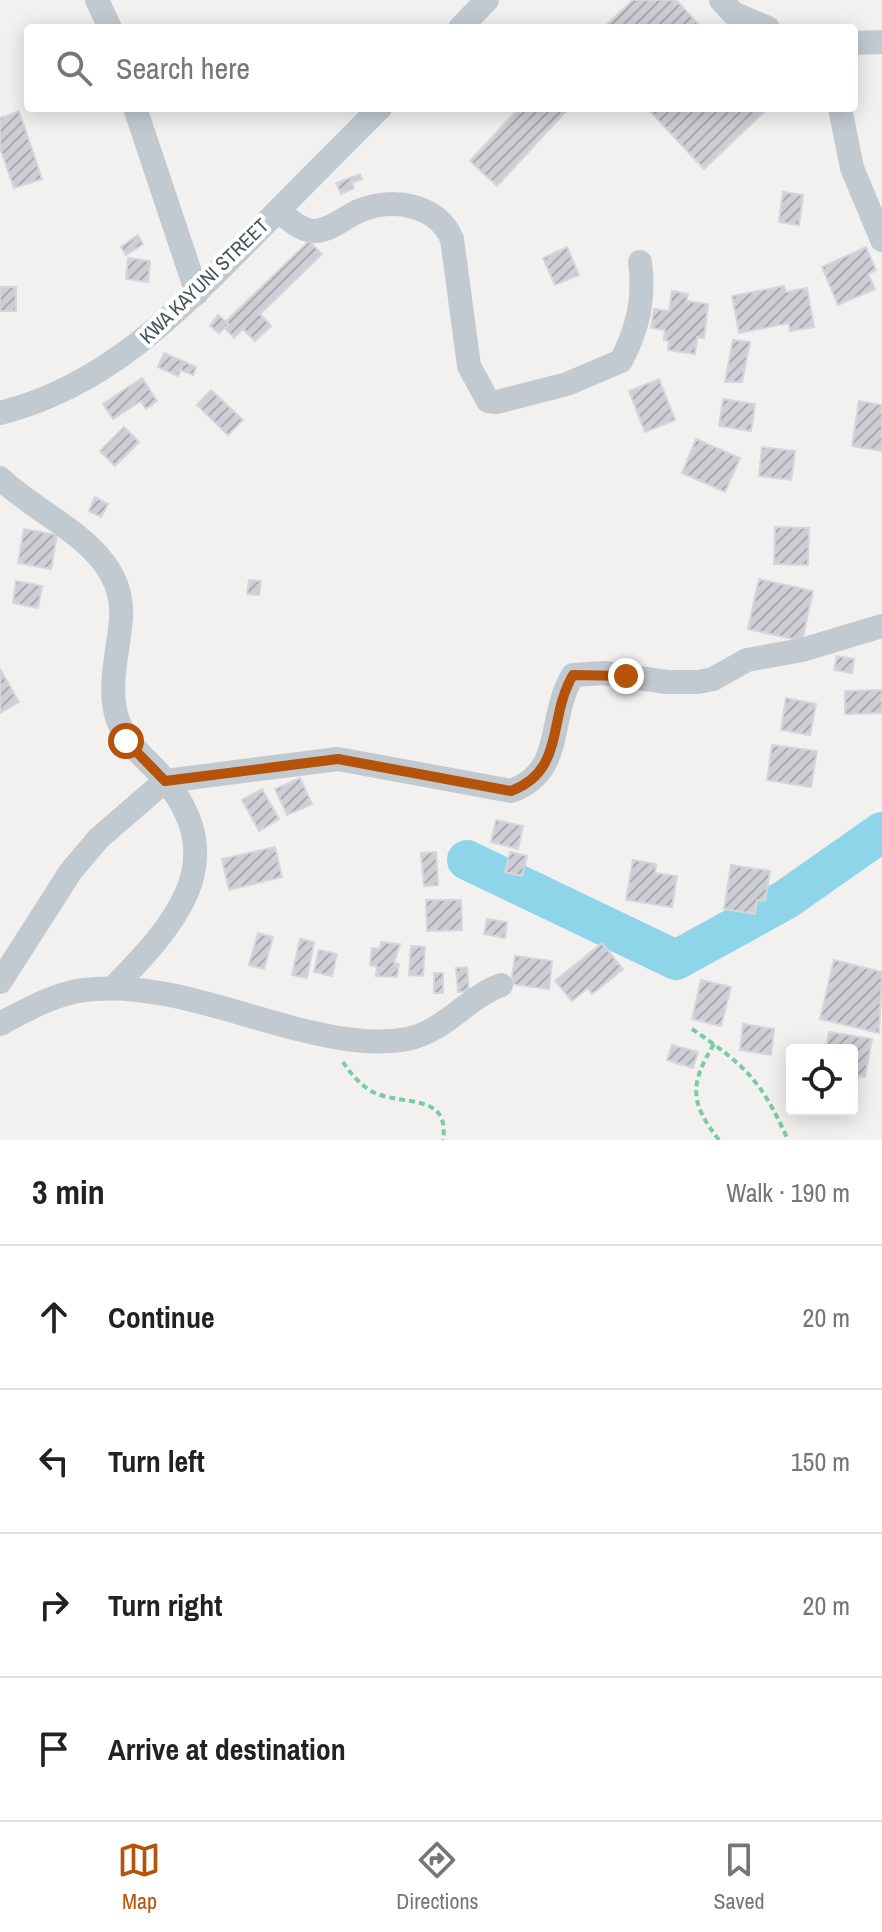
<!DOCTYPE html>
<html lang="en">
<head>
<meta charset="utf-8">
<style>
	:root { --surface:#fff; --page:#f2f2f2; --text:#222; --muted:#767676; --line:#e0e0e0; --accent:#b45309 }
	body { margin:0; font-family:"Archivo Narrow",sans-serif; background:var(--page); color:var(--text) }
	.controls { position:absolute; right:24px; bottom:24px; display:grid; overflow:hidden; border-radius:8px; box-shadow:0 4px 20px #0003 }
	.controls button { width:72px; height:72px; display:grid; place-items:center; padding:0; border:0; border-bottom:2px solid var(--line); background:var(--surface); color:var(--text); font:40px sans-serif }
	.stop { position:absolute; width:24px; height:24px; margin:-18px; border:6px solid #b45309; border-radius:50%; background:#fff }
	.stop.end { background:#b45309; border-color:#fff; box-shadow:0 2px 8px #0008 }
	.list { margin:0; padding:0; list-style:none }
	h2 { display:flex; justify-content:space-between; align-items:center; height:104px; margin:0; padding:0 32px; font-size:34px }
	h2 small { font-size:26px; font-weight:400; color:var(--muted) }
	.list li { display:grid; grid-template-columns:52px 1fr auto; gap:24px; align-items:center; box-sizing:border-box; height:144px; padding:0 32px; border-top:2px solid var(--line) }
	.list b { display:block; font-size:30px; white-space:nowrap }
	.list em { font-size:26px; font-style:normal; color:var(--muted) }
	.icon { flex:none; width:44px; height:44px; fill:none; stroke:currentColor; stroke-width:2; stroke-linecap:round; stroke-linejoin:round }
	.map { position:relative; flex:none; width:882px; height:1140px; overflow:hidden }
	.search { position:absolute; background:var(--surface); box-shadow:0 4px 20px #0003; left:24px; right:24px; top:24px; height:88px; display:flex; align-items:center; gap:20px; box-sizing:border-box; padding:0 28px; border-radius:8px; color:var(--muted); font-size:30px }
	.sheet { height:680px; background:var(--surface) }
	nav { display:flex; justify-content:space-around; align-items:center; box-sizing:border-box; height:112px; border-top:2px solid var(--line); background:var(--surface); font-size:22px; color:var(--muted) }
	nav a { display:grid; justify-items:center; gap:4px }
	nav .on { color:var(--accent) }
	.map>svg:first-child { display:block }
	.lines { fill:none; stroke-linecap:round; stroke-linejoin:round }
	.river { stroke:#8fd5ea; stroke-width:40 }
	.building { fill:url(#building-hatch); stroke:#d4d6db; stroke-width:2 }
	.path { stroke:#7acba5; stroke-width:4; stroke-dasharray:6 4; stroke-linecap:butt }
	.minor { stroke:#c1cad1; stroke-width:24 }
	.route { stroke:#b45309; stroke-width:10 }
	.labels { text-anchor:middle; stroke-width:8; stroke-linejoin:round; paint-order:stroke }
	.street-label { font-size:20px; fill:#49535d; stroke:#fff }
</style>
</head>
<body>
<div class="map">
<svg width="882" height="1140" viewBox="0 0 882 1140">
	<defs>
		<pattern id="building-hatch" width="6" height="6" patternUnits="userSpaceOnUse" patternTransform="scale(2)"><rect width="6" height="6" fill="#cdcfd5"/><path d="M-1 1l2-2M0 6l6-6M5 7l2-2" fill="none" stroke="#a8abb0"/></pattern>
	</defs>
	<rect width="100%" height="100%" fill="#f3f0f0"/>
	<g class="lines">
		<path class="river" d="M467,860l209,100 109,-60 97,-68"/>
	</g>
	<g class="building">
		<path d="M633,0h43l26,28h-99z"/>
		<path d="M519,108h50l-72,78 -27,-25z"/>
		<path d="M647,108h121l-64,61z"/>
		<path d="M19,111l23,68 -28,9 -14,-40v-30z"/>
		<path d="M360,174l2,5 -10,4 2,5 -13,6 -5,-11z"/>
		<path d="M783,192l20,3 -4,30 -20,-3z"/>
		<path d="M138,235l5,9 -17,11 -5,-8z"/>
		<path d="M309,241l13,13 -62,60 11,12 -16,15 -12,-12 -9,9 -12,-13z"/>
		<path d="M567,247l12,28 -24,10 -12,-27z"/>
		<path d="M866,247l10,23 -8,4 7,15 -37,16 -16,-38z"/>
		<path d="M128,258l22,3 -2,21 -22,-3z"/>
		<path d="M784,286l2,6 21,-4 7,39 -24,4 -1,-8 -50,10 -7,-37z"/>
		<rect x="0" y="287" width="16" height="24"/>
		<path d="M672,291l16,3 -2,7 22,3 -4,34 -7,-1 -2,17 -27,-4 1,-9 -5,-1 1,-10 -14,-2 3,-19 15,2z"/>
		<path d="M218,315l11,9 -10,9 -9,-7z"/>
		<path d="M733,340l17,2 -8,40h-17z"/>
		<path d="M164,353l32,14 -3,8 -12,-5 -3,6 -20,-9z"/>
		<path d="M142,378l15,23 -11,8 -5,-8 -28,18 -10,-15z"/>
		<path d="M659,379l16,41 -30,12 -16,-41z"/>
		<path d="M211,390l32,30 -15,15 -31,-30z"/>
		<path d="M723,399l32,5 -4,27 -32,-5z"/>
		<path d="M859,401l23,4v46l-30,-5z"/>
		<path d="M124,427l15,15 -24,24 -15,-15z"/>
		<path d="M696,439l44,19 -15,34 -43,-19z"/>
		<path d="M762,447l33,4 -4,29 -32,-4z"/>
		<path d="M95,497l13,7 -7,13 -12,-6z"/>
		<path d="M775,527l34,1 -1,37 -34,-1z"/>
		<path d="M24,529l33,6 -6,34 -33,-6z"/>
		<path d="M759,579l54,12 -11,50 -54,-12z"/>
		<path d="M249,580l12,1 -2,14 -12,-1z"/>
		<path d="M16,581l26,5 -4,22 -25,-5z"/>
		<path d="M837,656l17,3 -2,14 -18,-3z"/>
		<path d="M0,669l19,33 -19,11z"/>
		<path d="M882,690v23l-37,1v-23z"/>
		<path d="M786,698l30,6 -6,31 -29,-5z"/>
		<path d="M772,745l45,6 -6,36 -44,-7z"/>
		<path d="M300,778l12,26 -25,11 -12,-26z"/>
		<path d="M262,789l17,30 -20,12 -17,-31z"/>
		<path d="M496,820l27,6 -5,23 -27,-7z"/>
		<path d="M275,847l7,30 -53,13 -7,-31z"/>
		<path d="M436,852l2,33 -14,1 -3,-33z"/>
		<path d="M510,852l17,4 -5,20 -17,-4z"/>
		<path d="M633,860l23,4 -1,9 22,3 -5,31 -46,-7z"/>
		<path d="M731,865l39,6 -5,30 -8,-1 -2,14 -31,-5z"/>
		<path d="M426,900h35l1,30 -35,1z"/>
		<path d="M487,919l20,3 -2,16 -21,-4z"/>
		<path d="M258,933l15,4 -9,32 -15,-4z"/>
		<path d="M300,939l14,3 -7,36 -15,-3z"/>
		<path d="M381,942l19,2 -6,19 5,1 -2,13 -21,-1 1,-9 -7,-2 2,-17 8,1z"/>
		<path d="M602,943l21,26 -31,25 -4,-6 -16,13 -17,-20z"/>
		<path d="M411,946l14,1 -2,29 -14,-1z"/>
		<path d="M319,950l18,4 -5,22 -18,-4z"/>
		<path d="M515,956l37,5 -3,28 -38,-5z"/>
		<path d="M834,960l48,12 -3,61 -59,-14z"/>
		<path d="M467,967l2,24 -11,1 -2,-24z"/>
		<rect x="434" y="973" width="9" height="20"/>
		<path d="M701,980l30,7 -10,39 -29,-7z"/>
		<path d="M743,1024l31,5 -3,26 -31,-5z"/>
		<path d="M829,1032l43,7 -7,38 -7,-1 -2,14 -4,-1v-39h-26z"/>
		<path d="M672,1045l26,7 -5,16 -26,-8z"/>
	</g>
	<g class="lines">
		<g class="path">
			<path d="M692,1029c54,37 69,51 96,111"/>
			<path d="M714,1044c-25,41 -24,59 5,96"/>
			<path d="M343,1062c7,11 19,25 32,31 30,13 75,0 68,47"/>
		</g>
		<g class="minor">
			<path d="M97,0l13,28"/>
			<path d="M721,0l12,13 35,15"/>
			<path d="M460,28l27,-28"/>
			<path d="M854,43l28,-1"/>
			<path d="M135,108l62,185"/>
			<path d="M840,108l12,60 30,72"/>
			<path d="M278,211c11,8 24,21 38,20 16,-1 30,-15 45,-21 34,-13 76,-5 91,29l17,127 19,35 9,1 70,-18 54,-23c17,-33 24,-62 19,-99"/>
			<path d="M0,413c105,-26 177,-100 251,-175 43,-44 86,-87 129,-130"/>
			<path d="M0,478c43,42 126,69 121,140 -2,31 -13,65 -5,96 8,31 31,44 50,67 67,83 6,146 -53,207"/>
			<path d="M0,982l71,-111 28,-33 66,-57 173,-22 173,32c55,-20 35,-71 62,-116l31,-2 63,9h31l15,-3 34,-19 55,-10 80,-24"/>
			<path d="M0,1024c26,-14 54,-30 84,-34 69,-9 143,21 209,38 36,9 77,18 114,11 37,-7 60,-41 94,-54"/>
		</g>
	</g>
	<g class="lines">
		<path class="route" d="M126,741l39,40 173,-22 173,32c55,-21 36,-72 62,-116l53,1"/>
	</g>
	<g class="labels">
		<g class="street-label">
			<text transform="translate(204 281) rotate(-44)" y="7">KWA KAYUNI STREET</text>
		</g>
	</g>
</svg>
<div class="controls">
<button><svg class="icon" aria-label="locate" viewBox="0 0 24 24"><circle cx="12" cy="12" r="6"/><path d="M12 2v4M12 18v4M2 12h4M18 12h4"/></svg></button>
</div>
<div class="stop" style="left:126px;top:741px"></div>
<div class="stop end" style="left:626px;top:676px"></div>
<div class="search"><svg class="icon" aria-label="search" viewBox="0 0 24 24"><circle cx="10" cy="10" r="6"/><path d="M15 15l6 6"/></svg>Search here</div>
</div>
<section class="sheet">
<h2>3 min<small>Walk · 190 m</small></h2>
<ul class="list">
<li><svg class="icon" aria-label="ahead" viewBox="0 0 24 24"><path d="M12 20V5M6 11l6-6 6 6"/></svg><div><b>Continue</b></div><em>20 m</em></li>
<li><svg class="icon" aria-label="left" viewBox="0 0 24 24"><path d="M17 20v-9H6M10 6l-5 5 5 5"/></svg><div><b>Turn left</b></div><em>150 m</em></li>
<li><svg class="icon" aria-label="right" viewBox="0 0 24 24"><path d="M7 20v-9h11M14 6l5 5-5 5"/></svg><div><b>Turn right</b></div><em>20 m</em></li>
<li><svg class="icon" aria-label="arrive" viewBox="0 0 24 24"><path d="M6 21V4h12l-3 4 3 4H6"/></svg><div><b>Arrive at destination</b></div></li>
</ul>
</section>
<nav>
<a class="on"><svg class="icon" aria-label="map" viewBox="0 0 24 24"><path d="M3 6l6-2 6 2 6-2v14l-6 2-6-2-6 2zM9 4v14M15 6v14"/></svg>Map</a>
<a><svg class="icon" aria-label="directions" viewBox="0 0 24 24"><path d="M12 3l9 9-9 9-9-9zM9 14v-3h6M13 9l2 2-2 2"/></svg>Directions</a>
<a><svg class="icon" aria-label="saved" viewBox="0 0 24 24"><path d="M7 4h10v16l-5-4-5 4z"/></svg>Saved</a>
</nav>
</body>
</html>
